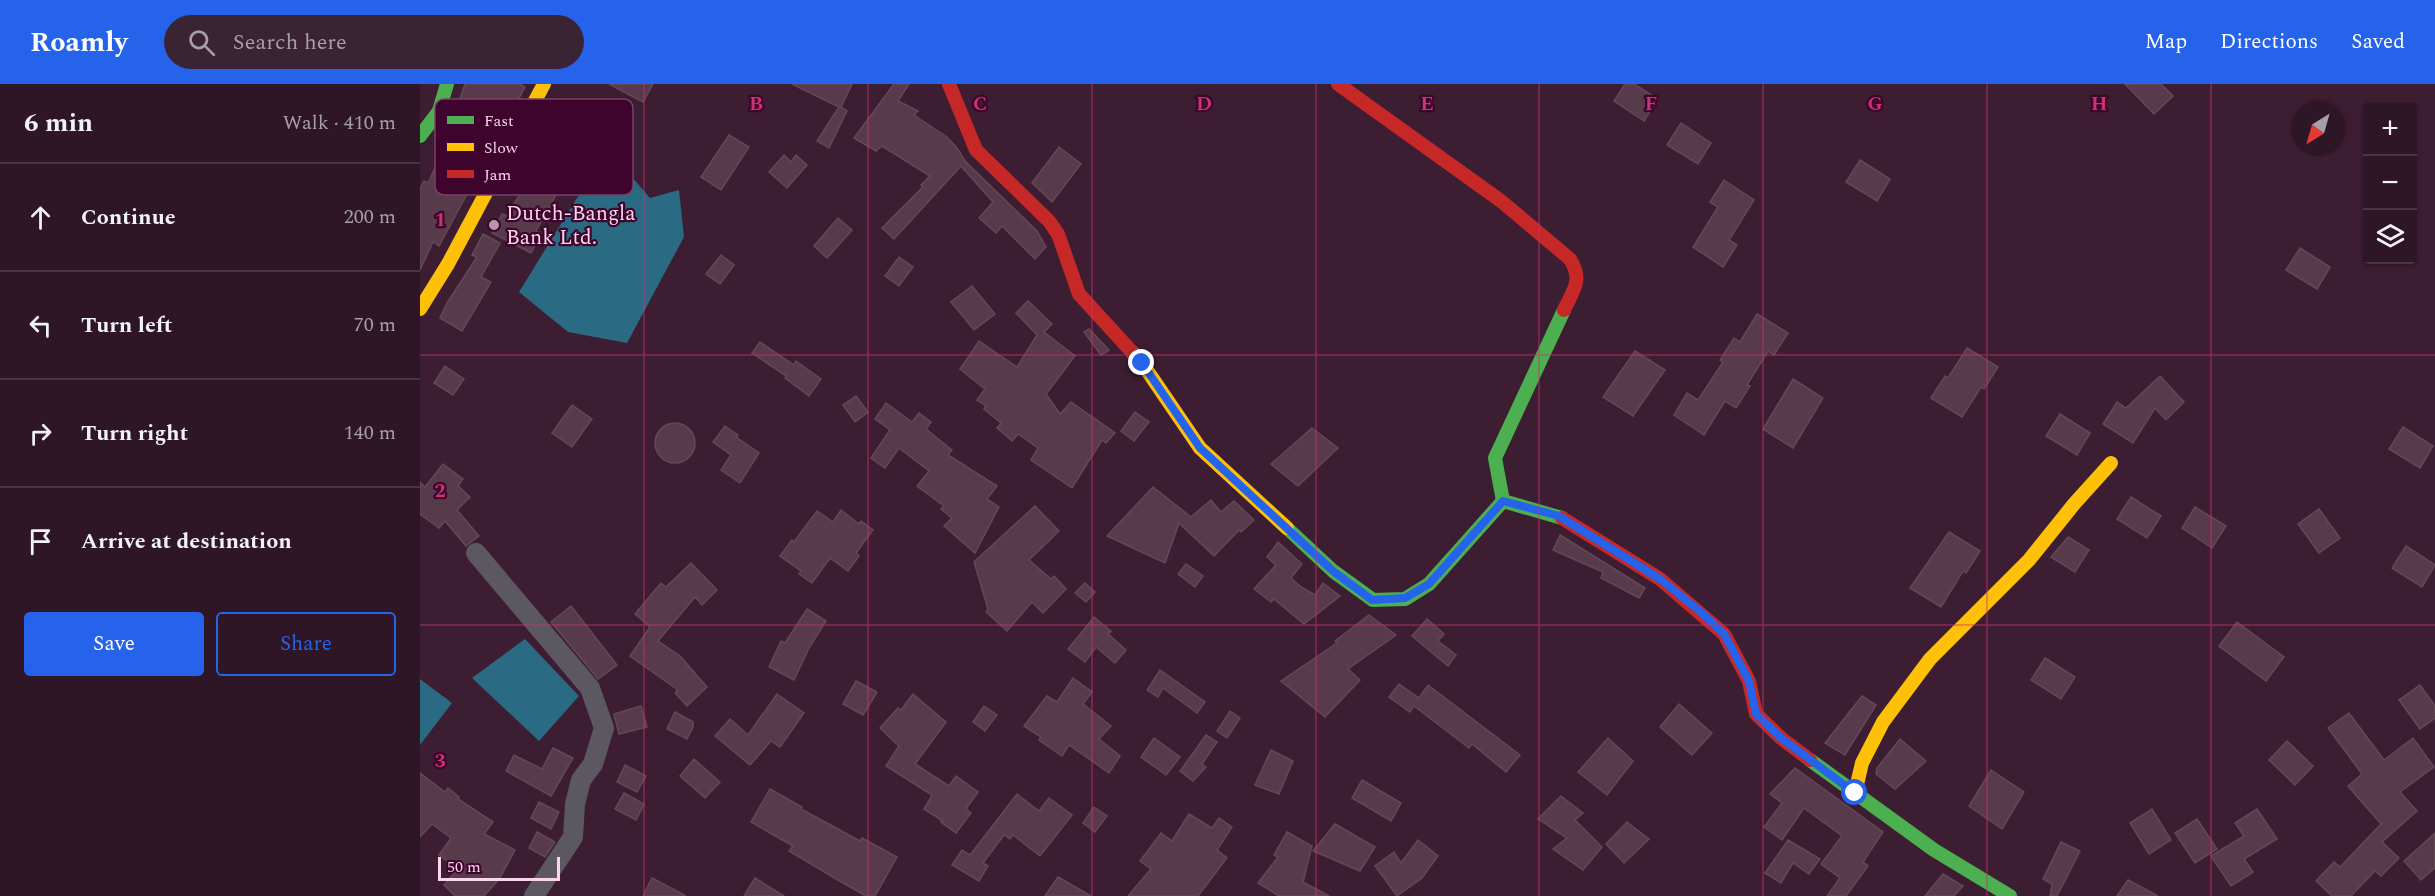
<!DOCTYPE html>
<html lang="en">
<head>
<meta charset="utf-8">
<style>
	:root { --surface:#2e1626; --page:#3a2332; --text:#f1f3f6; --muted:#a79fa7; --line:#493543; --accent:#2563eb }
	body { margin:0; font-family:Spectral,serif; background:var(--page); color:var(--text) }
	.controls { position:absolute; right:18px; top:18px; display:grid; overflow:hidden; border-radius:6px; box-shadow:0 2px 4px #0004 }
	.controls button { width:54px; height:54px; display:grid; place-items:center; padding:0; border:0; border-bottom:2px solid var(--line); background:var(--surface); color:var(--text); font:30px sans-serif }
	.compass { position:absolute; left:1871px; top:18px; width:54px; height:54px; border-radius:50%; background:var(--surface); box-shadow:0 2px 4px #0004; rotate:217deg }
	.scale { position:absolute; left:18px; bottom:15px; width:122px; box-sizing:border-box; padding-left:6px; border:3px solid #fbd6eb; border-top:0; font-size:16px; line-height:21px; white-space:nowrap; color:#fbd6eb; -webkit-text-stroke:4px #3e042d; paint-order:stroke }
	.stop { position:absolute; width:18px; height:18px; margin:-14px; border:4px solid #2563eb; border-radius:50%; background:#fff }
	.stop.end { background:#2563eb; border-color:#fff; box-shadow:0 2px 6px #0008 }
	.list { margin:0; padding:0; list-style:none }
	h2 { display:flex; justify-content:space-between; align-items:center; height:78px; margin:0; padding:0 24px; font-size:26px }
	h2 small { font-size:20px; font-weight:400; color:var(--muted) }
	.list li { display:grid; grid-template-columns:39px 1fr auto; gap:18px; align-items:center; box-sizing:border-box; height:108px; padding:0 24px; border-top:2px solid var(--line) }
	.list b { display:block; font-size:22px; white-space:nowrap }
	.list em { font-size:20px; font-style:normal; color:var(--muted) }
	.actions { display:flex; gap:12px; padding:18px 24px }
	.actions a { flex:1; padding:14px 0; border:2px solid var(--accent); border-radius:6px; text-align:center; font-size:21px; color:var(--accent) }
	.actions .main { background:var(--accent); color:#fff }
	.icon { flex:none; width:33px; height:33px; fill:none; stroke:currentColor; stroke-width:2; stroke-linecap:round; stroke-linejoin:round }
	.map { position:relative; flex:none; width:2015px; height:812px; overflow:hidden }
	header { display:flex; align-items:center; gap:36px; box-sizing:border-box; height:84px; padding:0 30px; background:var(--accent); color:#fff }
	header strong { font-size:28px }
	nav { display:flex; gap:33px; margin-inline-start:auto; font-size:21px }
	.search { width:420px; height:54px; background:var(--page); display:flex; align-items:center; gap:15px; box-sizing:border-box; padding:0 21px; border-radius:33px; color:var(--muted); font-size:22px }
	main { display:flex }
	aside { flex:1; background:var(--surface) }
	.map>svg:first-child { display:block }
	.water { fill:#2a6a82 }
	.building { fill:#573b4a; stroke:#654856; stroke-width:1.5 }
	.lines { fill:none; stroke-linecap:round; stroke-linejoin:round }
	.street { stroke:#5c5862; stroke-width:20 }
	.fast { stroke:#4caf50; stroke-width:14 }
	.slow { stroke:#ffc107; stroke-width:14 }
	.jam { stroke:#c62828; stroke-width:14 }
	.route { stroke:#2563eb; stroke-width:8 }
	.grid { fill:none; stroke:#cb3471; stroke-width:1.5; stroke-opacity:0.55 }
	.poi-dot { fill:#b895aa; stroke:#3e042d; stroke-width:2 }
	.labels { text-anchor:middle; stroke-width:4.5; stroke-linejoin:round; paint-order:stroke }
	.poi-label { font-size:21px; fill:#fbd6eb; stroke:#3e042d; text-anchor:start }
	.key { fill:#3e042d; stroke:#774366; stroke-width:1.5 }
	.key-label { font-size:16px; fill:#fbd6eb }
	.grid-label { font-size:20px; text-anchor:middle; font-weight:bold; fill:#cb3471; stroke:#3e042d; stroke-width:4.5; stroke-linejoin:round; paint-order:stroke }
</style>
</head>
<body>
<header>
<strong>Roamly</strong>
<div class="search"><svg class="icon" aria-label="search" viewBox="0 0 24 24"><circle cx="10" cy="10" r="6"/><path d="M15 15l6 6"/></svg>Search here</div>
<nav><a>Map</a><a>Directions</a><a>Saved</a></nav>
</header>
<main>
<aside>
<h2>6 min<small>Walk · 410 m</small></h2>
<ul class="list">
<li><svg class="icon" aria-label="ahead" viewBox="0 0 24 24"><path d="M12 20V5M6 11l6-6 6 6"/></svg><div><b>Continue</b></div><em>200 m</em></li>
<li><svg class="icon" aria-label="left" viewBox="0 0 24 24"><path d="M17 20v-9H6M10 6l-5 5 5 5"/></svg><div><b>Turn left</b></div><em>70 m</em></li>
<li><svg class="icon" aria-label="right" viewBox="0 0 24 24"><path d="M7 20v-9h11M14 6l5 5-5 5"/></svg><div><b>Turn right</b></div><em>140 m</em></li>
<li><svg class="icon" aria-label="arrive" viewBox="0 0 24 24"><path d="M6 21V4h12l-3 4 3 4H6"/></svg><div><b>Arrive at destination</b></div></li>
</ul>
<div class="actions"><a class="main">Save</a><a>Share</a></div>
</aside>
<div class="map">
<svg width="2015" height="812" viewBox="0 0 2015 812">
	<rect width="100%" height="100%" fill="#3d1d32"/>
	<g class="water">
		<path d="M205,85l25,29 29,-8 5,47 -57,106 -59,-11 -49,-40 74,-120z"/>
		<path d="M105,555l54,57 -40,45 -67,-63z"/>
		<path d="M0,595l32,24 -32,42z"/>
	</g>
	<g class="building">
		<path d="M45,0h55l5,3 -86,159 -6,-4 -13,28v-81l4,-8 4,2 35,-76 -5,-3z"/>
		<path d="M189,0h44l-10,18z"/>
		<path d="M372,0h60l-11,23 6,4 -18,37 -12,-7 22,-34z"/>
		<path d="M474,0h15l-11,17 20,10 -4,4 33,22 10,11 8,13 72,70 9,16 -11,12 -33,-33 -6,7 -17,-15 14,-16 -32,-36 -67,73 -12,-11 41,-41 -2,-2 9,-9 -48,-30 -6,5 -22,-13z"/>
		<path d="M1205,0h9l24,15 -14,22 -30,-20z"/>
		<path d="M1705,0h36l12,12 -19,18z"/>
		<path d="M1261,39l30,20 -13,21 -31,-19z"/>
		<path d="M309,51l20,12 -28,43 -20,-13z"/>
		<path d="M130,59l27,14 -41,74 5,3 -10,19 -39,-20 10,-19 5,2 16,-27 -14,-7 18,-32 15,7z"/>
		<path d="M639,63l22,17 -29,38 -20,-19z"/>
		<path d="M364,71l7,7 5,-7 11,10 -20,23 -18,-16z"/>
		<path d="M1440,76l30,19 -13,22 -31,-19z"/>
		<path d="M1304,96l30,20 -25,40 8,5 -14,22 -30,-20 25,-40 -8,-5z"/>
		<path d="M418,134l14,12 -25,28 -13,-12z"/>
		<path d="M63,150l17,9 -19,34 10,5 -29,49 -22,-13 7,-15 30,-46 -5,-2z"/>
		<path d="M1880,164l30,19 -13,22 -31,-19z"/>
		<path d="M301,171l13,10 -14,19 -14,-10z"/>
		<path d="M479,173l14,10 -14,19 -14,-10z"/>
		<path d="M552,202l23,28 -21,16 -23,-28z"/>
		<path d="M608,217l24,23 -8,8 31,24 -29,38 14,20 11,-12 44,31 -9,10 -4,-3 -30,48 -41,-28 7,-12 -20,-14 -6,7 -15,-13 4,-5 -17,-14 2,-3 -9,-6 8,-11 -25,-20 19,-28 38,26 20,-32 -21,-22z"/>
		<path d="M1337,230l31,19 -14,22 -6,-4 -21,34 3,1 -14,22 -11,-7 -21,34 -30,-20 13,-22 11,7 25,-38 -3,-2 14,-22 6,4z"/>
		<path d="M669,245l20,21 -8,5 -17,-23z"/>
		<path d="M340,258l34,23 2,-4 25,18 -12,17 -24,-18 1,-2 -34,-23z"/>
		<path d="M1547,264l31,19 -14,22 -3,-2 -19,30 -31,-19 14,-22 3,2z"/>
		<path d="M1215,267l30,19 -32,46 -30,-19z"/>
		<path d="M25,282l19,13 -11,16 -19,-12z"/>
		<path d="M1740,292l24,26 -18,18 -11,-12 -22,35 -30,-19 14,-22 9,6z"/>
		<path d="M1373,295l30,19 -30,50 -30,-19z"/>
		<path d="M436,312l12,16 -13,10 -12,-17z"/>
		<path d="M466,319l26,19 7,-9 12,9 -5,7 26,21 -4,5 49,31 -10,13 12,8 -24,46 -31,-27 8,-8 -11,-9 3,-3 -27,-20 12,-15 -30,-23 -14,20 -14,-10 19,-28 -15,-11z"/>
		<path d="M152,321l20,14 -20,28 -20,-14z"/>
		<path d="M715,328l14,10 -15,19 -13,-10z"/>
		<path d="M1640,330l30,19 -13,22 -31,-19z"/>
		<circle cx="255" cy="359" r="20"/>
		<path d="M305,342l13,9 -2,2 23,16 -19,30 -19,-13 10,-15 -18,-13z"/>
		<path d="M1983,343l30,19 -13,22 -31,-19z"/>
		<path d="M892,344l26,20 -40,38 -27,-22z"/>
		<path d="M23,380l20,15 -5,7 12,11 -13,13 22,26 -13,10 -21,-25 -6,7 -19,-14v-32l5,5z"/>
		<path d="M733,403l38,30 20,-17 10,12 13,-11 20,19 -13,12 -2,-2 -25,26 -35,-33 -14,40 -58,-27z"/>
		<path d="M1711,413l30,19 -14,22 -30,-19z"/>
		<path d="M615,422l24,25 -30,29 22,19 3,-3 12,13 -23,24 -11,-11 -25,29 -21,-19 2,-3 -14,-47z"/>
		<path d="M1775,423l31,19 -14,22 -30,-20z"/>
		<path d="M1899,425l21,29 -21,15 -21,-29z"/>
		<path d="M421,426l18,14 2,-3 12,9 -17,23 3,3 -11,15 -18,-13 -18,25 -13,-9 2,-3 -21,-15 12,-16 2,2 23,-31 16,11z"/>
		<path d="M1529,448l31,19 -14,22 -3,-2 -22,36 -31,-19z"/>
		<path d="M1140,451l85,53 -6,10 -38,-20 2,-6 -50,-22z"/>
		<path d="M1648,453l21,13 -14,22 -24,-15z"/>
		<path d="M858,458l24,22 -11,14 10,9 14,8 8,-12 17,13 -36,28 -30,-25 -3,3 -17,-13 22,-24 -9,-8z"/>
		<path d="M1986,462l29,19 -13,22 -30,-19z"/>
		<path d="M271,479l26,27 -15,15 -7,-8 -37,44 22,15 27,31 -20,19 -12,-13 3,-3 -48,-34 20,-29 -15,-13 26,-31 5,4z"/>
		<path d="M766,480l17,12 -8,11 -17,-13z"/>
		<path d="M665,499l10,9 -9,10 -11,-9z"/>
		<path d="M151,522l46,59 -19,14 -47,-57z"/>
		<path d="M387,525l19,12 -17,27 -15,32 -25,-13 12,-26 4,2z"/>
		<path d="M949,531l27,20 -48,34 12,11 -35,37 -44,-36 56,-38 -2,-2z"/>
		<path d="M674,533l17,14 -3,3 18,16 -11,13 -19,-16 -11,15 -17,-13z"/>
		<path d="M1007,535l17,15 -6,7 18,14 -8,11 -36,-30z"/>
		<path d="M1817,538l47,35 -18,24 -47,-35z"/>
		<path d="M1625,574l30,19 -14,22 -30,-19z"/>
		<path d="M740,586l45,32 -8,11 -34,-25 -5,9 -11,-7z"/>
		<path d="M653,594l19,14 -9,12 28,22 -12,13 21,17 -11,17 -40,-28 -7,11 -23,-16 2,-3 -17,-11 23,-30 10,6z"/>
		<path d="M436,597l21,11 -14,23 -20,-11z"/>
		<path d="M979,600l20,14 9,-13 92,70 -14,17 -34,-28 -3,4 -55,-42 -4,6 -21,-15z"/>
		<path d="M2000,601l15,21v12l-15,11 -21,-29z"/>
		<path d="M357,610l27,19 -24,34 -9,-6 -21,24 -35,-29 15,-17 18,16z"/>
		<path d="M493,610l33,28 -31,42 34,22 7,-10 22,16 -12,17 5,4 -15,20 -15,-11 2,-1 -19,-12 8,-14 -46,-29 13,-20 -19,-18 18,-20 3,2z"/>
		<path d="M1442,612l14,9 -31,50 -20,-12z"/>
		<path d="M1259,620l33,29 -20,22 -32,-28z"/>
		<path d="M221,622l6,21 -28,7 -5,-20z"/>
		<path d="M564,622l13,9 -12,16 -12,-9z"/>
		<path d="M810,627l10,7 -13,20 -10,-7z"/>
		<path d="M255,628l18,10v5l-6,12 -20,-10z"/>
		<path d="M1929,629l35,47 29,-22 21,29 -34,25 17,19 -35,31 17,16 -18,18 -6,-5 -24,25h-19l-16,-15 18,-19 6,5 41,-43 -33,-38 14,-12 -34,-46z"/>
		<path d="M786,651l11,7 -15,22 4,3 -13,14 -13,-10z"/>
		<path d="M734,654l26,19 -14,18 -25,-18z"/>
		<path d="M1188,654l25,23 -26,34 -29,-23z"/>
		<path d="M1480,655l26,22 -31,28 -19,-15 1,-6z"/>
		<path d="M1867,657l26,25 -18,19 -26,-25z"/>
		<path d="M133,664l20,10 -22,38 -45,-25 8,-16 28,14z"/>
		<path d="M851,666l22,11 -14,33 -24,-9z"/>
		<path d="M274,675l26,23 -15,16 -25,-22z"/>
		<path d="M205,681l21,11 -9,16 -20,-10z"/>
		<path d="M1375,684l88,64 -20,30 5,4 -22,30h-19l13,-18 -19,-14 21,-28 -38,-28 -22,32 -18,-13 18,-24 -12,-9z"/>
		<path d="M1571,686l33,22 -22,37 -33,-23z"/>
		<path d="M0,689l25,19 3,-4 11,9 -1,2 35,23 -9,12 31,16 -15,28 -16,18h-29l-11,-11 14,-16 -19,-14 12,-17 -19,-14 -12,13z"/>
		<path d="M942,696l39,23 -10,18 -39,-23z"/>
		<path d="M350,705l32,18 -1,2 59,32 2,-3 35,19 -22,39h-9l-28,-16 -49,-29 4,-5 -42,-24z"/>
		<path d="M204,709l20,11 -8,16 -21,-11z"/>
		<path d="M597,710l22,17 10,-13 23,17 -32,41 -27,-21 -3,4 -6,-4 -21,28 5,3 -9,15 -27,-16 10,-15 8,5z"/>
		<path d="M1141,712l22,17 -8,7 27,27 -19,23 -30,-21 14,-11 -29,-19z"/>
		<path d="M119,718l20,10 -8,17 -20,-11z"/>
		<path d="M674,723l13,9 -12,16 -12,-9z"/>
		<path d="M1732,725l19,31 -22,14 -19,-31z"/>
		<path d="M1837,725l20,30 -33,20 9,13 -22,14 -20,-30 33,-20 -9,-13z"/>
		<path d="M769,730l23,14 7,-10 13,9 -15,23 10,8 -29,38h-70l23,-27 -11,-8 21,-28 11,8z"/>
		<path d="M1777,735l20,30 -22,14 -20,-30z"/>
		<path d="M1207,738l22,17 -25,24 -18,-19z"/>
		<path d="M915,740l40,23 -15,24 -47,-20z"/>
		<path d="M117,748l18,10 -10,15 -16,-9z"/>
		<path d="M867,748l25,14 -9,36 26,14h-50l-21,-13 20,-26 -4,-2z"/>
		<path d="M2015,749v35l-14,12 -17,-19z"/>
		<path d="M998,756l20,16 -16,22 -25,18 -22,-30 19,-14 7,11z"/>
		<path d="M1368,756l32,19 -11,15 -16,-11 -12,20 -16,-10z"/>
		<path d="M1641,758l19,9 -23,45h-7l2,-12 -9,-5z"/>
		<path d="M1523,790l20,12 -9,10h-29z"/>
		<path d="M638,793l33,19h-46z"/>
		<path d="M232,794l34,18h-43z"/>
		<path d="M335,794l29,18h-40z"/>
		<path d="M1708,796l30,16h-41z"/>
	</g>
	<g class="lines">
		<path class="street" d="M56,469l114,135 14,40 -11,36 -12,16 -6,24 -2,33 -39,59"/>
		<g class="fast">
			<path d="M0,52l19,-25 8,-27"/>
			<path d="M1083,417l-8,-43 69,-148"/>
			<path d="M867,444l46,43 40,29 32,-1 24,-15 74,-83 59,17"/>
			<path d="M1390,676l124,90 76,46"/>
		</g>
		<g class="slow">
			<path d="M0,225l28,-45 96,-180"/>
			<path d="M712,268l10,11 58,85 87,80"/>
			<path d="M1435,709l7,-30 21,-41 47,-63 99,-99 45,-56 37,-41"/>
		</g>
		<g class="jam">
			<path d="M529,0l27,66 73,71 9,13 21,60 53,58"/>
			<path d="M918,0l163,117 69,58c13,21 4,30 -6,51"/>
			<path d="M1142,434l98,61 64,55 25,47 7,33 25,24 29,22"/>
		</g>
	</g>
	<g class="lines">
		<path class="route" d="M722,279l58,85 133,123 39,29 33,-2 24,-14 74,-83 56,15 101,63 42,34 22,21 25,47 7,33 25,24 74,55"/>
	</g>
	<path class="grid" d="M224,0v812M448,0v812M672,0v812M896,0v812M1119,0v812M1343,0v812M1567,0v812M1791,0v812M0,271h2015M0,541h2015"/>
	<circle class="poi-dot" cx="74" cy="141" r="6"/>
	<g class="labels">
		<g class="poi-label">
			<text x="86" y="136">Dutch-Bangla<tspan x="86" dy="24">Bank Ltd.</tspan></text>
		</g>
	</g>
	<rect x="15" y="15" width="198" height="96" rx="9" class="key"/>
	<rect x="27" y="32" width="27" height="8" fill="#4caf50"/>
	<rect x="27" y="59" width="27" height="8" fill="#ffc107"/>
	<rect x="27" y="86" width="27" height="8" fill="#c62828"/>
	<g class="key-label">
		<text x="64" y="42">Fast</text>
		<text x="64" y="69">Slow</text>
		<text x="64" y="96">Jam</text>
	</g>
	<g class="grid-label">
		<text x="336" y="26">B</text>
		<text x="560" y="26">C</text>
		<text x="784" y="26">D</text>
		<text x="1007" y="26">E</text>
		<text x="1231" y="26">F</text>
		<text x="1455" y="26">G</text>
		<text x="1679" y="26">H</text>
		<text x="20" y="142">1</text>
		<text x="20" y="413">2</text>
		<text x="20" y="683">3</text>
	</g>
</svg>
<div class="controls">
<button>+</button>
<button>−</button>
<button><svg class="icon" aria-label="layers" viewBox="0 0 24 24"><path d="M12 4l9 5-9 5-9-5zM3 14l9 5 9-5"/></svg></button>
</div>
<svg class="compass" viewBox="-18 -18 36 36"><path d="M0-13l5 13h-10z" fill="#e53935"/><path d="M0 13l5-13h-10z" fill="#a79fa7"/></svg>
<div class="scale">50 m</div>
<div class="stop" style="left:1435px;top:709px"></div>
<div class="stop end" style="left:722px;top:279px"></div>
</div>
</main>
</body>
</html>
